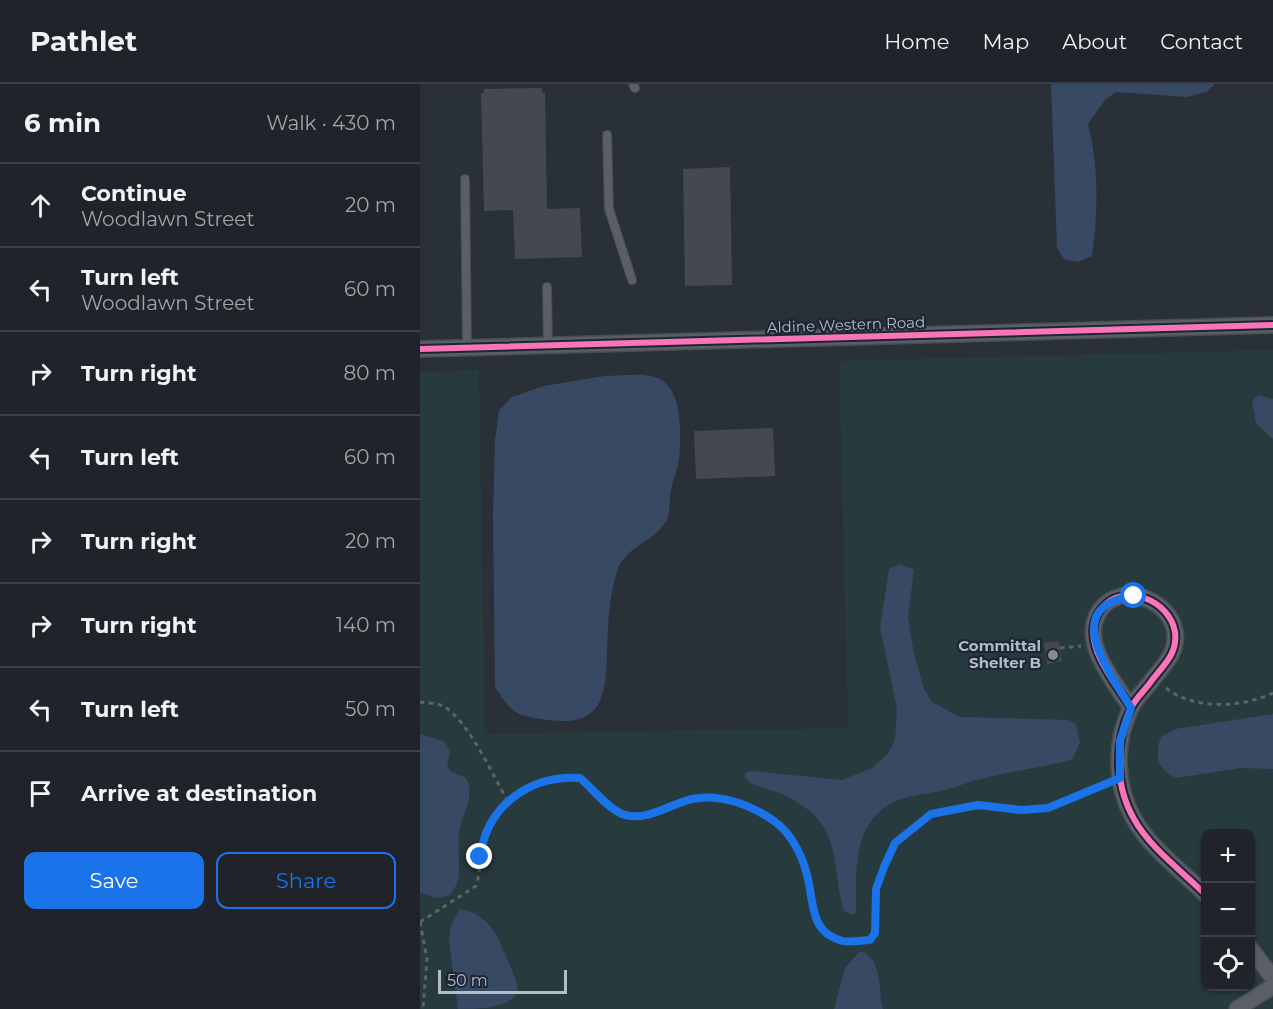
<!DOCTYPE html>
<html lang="en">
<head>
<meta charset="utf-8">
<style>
	:root { --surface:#20242a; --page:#282c32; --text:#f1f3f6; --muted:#a2a4a8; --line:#3d4147; --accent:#1a73e8 }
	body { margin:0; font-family:Montserrat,sans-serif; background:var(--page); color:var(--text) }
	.controls { position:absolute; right:18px; bottom:18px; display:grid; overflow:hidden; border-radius:12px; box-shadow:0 2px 4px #0004 }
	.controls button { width:54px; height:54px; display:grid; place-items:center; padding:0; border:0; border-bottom:2px solid var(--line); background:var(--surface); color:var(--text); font:30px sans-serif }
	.scale { position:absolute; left:18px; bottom:15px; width:129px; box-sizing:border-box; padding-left:6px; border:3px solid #b4bcc9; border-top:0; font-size:16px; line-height:21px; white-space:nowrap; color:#b4bcc9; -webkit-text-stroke:4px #1d2633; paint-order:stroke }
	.stop { position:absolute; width:18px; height:18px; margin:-14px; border:4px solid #1a73e8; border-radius:50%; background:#fff }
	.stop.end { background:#1a73e8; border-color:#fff; box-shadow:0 2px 6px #0008 }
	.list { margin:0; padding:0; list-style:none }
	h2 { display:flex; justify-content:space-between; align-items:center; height:78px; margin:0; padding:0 24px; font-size:26px }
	h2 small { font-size:20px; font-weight:400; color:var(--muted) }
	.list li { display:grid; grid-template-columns:39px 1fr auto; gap:18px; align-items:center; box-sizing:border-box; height:84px; padding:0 24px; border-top:2px solid var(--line) }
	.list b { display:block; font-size:22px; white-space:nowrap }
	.list p { margin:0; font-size:20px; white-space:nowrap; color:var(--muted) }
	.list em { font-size:20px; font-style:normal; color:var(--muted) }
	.actions { display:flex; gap:12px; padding:18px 24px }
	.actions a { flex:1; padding:14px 0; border:2px solid var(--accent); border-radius:12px; text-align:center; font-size:21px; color:var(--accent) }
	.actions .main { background:var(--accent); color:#fff }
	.icon { flex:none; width:33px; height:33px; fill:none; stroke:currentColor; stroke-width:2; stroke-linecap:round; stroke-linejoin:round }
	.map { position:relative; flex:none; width:853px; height:925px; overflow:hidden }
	header { display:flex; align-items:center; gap:36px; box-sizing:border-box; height:84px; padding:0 30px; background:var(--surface); border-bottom:2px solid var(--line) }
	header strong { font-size:28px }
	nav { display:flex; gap:33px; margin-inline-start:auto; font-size:21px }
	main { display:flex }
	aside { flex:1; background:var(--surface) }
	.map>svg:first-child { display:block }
	.green { fill:#273a3e; fill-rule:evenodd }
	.water { fill:#384963 }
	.building { fill:#444950 }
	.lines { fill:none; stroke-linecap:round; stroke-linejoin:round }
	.service-casing { stroke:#484c53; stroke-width:10 }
	.minor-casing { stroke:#484c53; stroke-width:18 }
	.path { stroke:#5d636a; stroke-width:3; stroke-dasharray:4.5 4.5; stroke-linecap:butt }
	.service { stroke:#5a5e66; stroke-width:8 }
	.minor { stroke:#5a5e66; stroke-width:15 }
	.cycleway-casing { stroke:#1d2633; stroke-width:10 }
	.cycleway { stroke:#fb73b8; stroke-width:6 }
	.route { stroke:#1a73e8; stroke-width:8 }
	.poi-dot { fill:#848b96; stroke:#1d2633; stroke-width:2 }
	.labels { text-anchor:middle; stroke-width:4.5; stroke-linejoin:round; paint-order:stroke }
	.street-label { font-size:15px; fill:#b4bcc9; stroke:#1d2633 }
	.poi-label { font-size:15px; font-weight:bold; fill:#b4bcc9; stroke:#1d2633; text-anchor:end }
</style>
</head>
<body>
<header>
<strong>Pathlet</strong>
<nav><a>Home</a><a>Map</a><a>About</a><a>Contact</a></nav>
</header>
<main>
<aside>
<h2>6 min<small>Walk · 430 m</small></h2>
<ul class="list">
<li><svg class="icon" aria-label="ahead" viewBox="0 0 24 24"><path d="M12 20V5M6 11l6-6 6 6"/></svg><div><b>Continue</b><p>Woodlawn Street</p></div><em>20 m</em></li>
<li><svg class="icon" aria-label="left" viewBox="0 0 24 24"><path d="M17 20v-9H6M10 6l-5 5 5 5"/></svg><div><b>Turn left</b><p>Woodlawn Street</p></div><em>60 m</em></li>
<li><svg class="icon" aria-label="right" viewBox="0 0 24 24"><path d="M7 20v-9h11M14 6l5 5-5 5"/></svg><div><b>Turn right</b></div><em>80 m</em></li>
<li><svg class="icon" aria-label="left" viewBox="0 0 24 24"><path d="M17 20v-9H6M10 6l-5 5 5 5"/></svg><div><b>Turn left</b></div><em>60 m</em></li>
<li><svg class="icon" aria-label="right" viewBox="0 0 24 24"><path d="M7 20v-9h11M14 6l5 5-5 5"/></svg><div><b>Turn right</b></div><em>20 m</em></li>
<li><svg class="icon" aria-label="right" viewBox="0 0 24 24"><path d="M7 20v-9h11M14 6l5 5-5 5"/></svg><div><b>Turn right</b></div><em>140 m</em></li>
<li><svg class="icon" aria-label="left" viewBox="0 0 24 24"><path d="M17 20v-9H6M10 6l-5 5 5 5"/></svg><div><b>Turn left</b></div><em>50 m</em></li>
<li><svg class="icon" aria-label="arrive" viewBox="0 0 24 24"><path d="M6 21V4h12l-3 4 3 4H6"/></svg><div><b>Arrive at destination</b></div></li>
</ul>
<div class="actions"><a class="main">Save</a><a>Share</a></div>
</aside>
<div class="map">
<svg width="853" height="925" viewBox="0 0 853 925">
	<rect width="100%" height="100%" fill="#2a3038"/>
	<path class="green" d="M853,266v659h-853v-637l59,-2 6,364 363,-6 -9,-367zM786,750h44v152h-44z"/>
	<g class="water">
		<path d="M631,0h164l-9,8 -19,5 -71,-5 -11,8 -17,24c11,42 10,89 4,132l-14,6 -14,-3 -7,-11z"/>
		<path d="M185,292c17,0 44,-5 58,5 20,14 18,56 16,78 -1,10 -6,20 -8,31 -2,9 0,23 -5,31 -13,23 -41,24 -49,51 -8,23 -9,52 -10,76 -1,44 -2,80 -58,72 -33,-4 -36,-5 -54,-33l-2,-172 2,-75 4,-30 13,-13 32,-11z"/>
		<path d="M838,311l15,4v40l-17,-16 -4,-21z"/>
		<path d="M480,480l14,6 -6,47 6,37 10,35 8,13 28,15 108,3 8,4 4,19 -8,16 -9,3c-28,6 -55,10 -82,17 -14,3 -26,9 -40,12 -17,4 -38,4 -53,14 -36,24 -32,69 -32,106l-2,4 -10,-4c-15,-54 1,-87 -62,-117 -12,-5 -30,-7 -38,-17l3,-5 5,-1 90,9 30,-12 15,-13 8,-15 2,-31 -17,-82 9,-58z"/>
		<path d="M853,630v55l-32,-1 -65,10c-19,-9 -22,-22 -15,-41l14,-8z"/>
		<path d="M0,650l24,7 6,11 -3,14 4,5 15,7c10,21 -5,35 -7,55 -3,20 7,49 -11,63l-12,2 -16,-6z"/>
		<path d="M40,825c30,6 37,25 48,52 3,8 11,22 9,31 -5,17 -43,17 -59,17l-9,-69 2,-15z"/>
		<path d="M440,867c23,7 18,38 23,58h-49l11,-41z"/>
	</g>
	<g class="building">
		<path d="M122,4v5l3,-1 2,117 33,-1 2,49 -67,2 -2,-49 -29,1 -3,-118h3v-4z"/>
		<path d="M310,83l2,118 -47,1 -2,-117z"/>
		<path d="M353,344l2,48 -79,3 -2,-48z"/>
		<path d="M639,557l3,20 -15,3 -3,-21z"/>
	</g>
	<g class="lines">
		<g class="service-casing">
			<g id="service">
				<path d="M213,0l2,4"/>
				<path d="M187,51l2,74 23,71"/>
				<path d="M45,95l2,168"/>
				<path d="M127,203l1,58"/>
			</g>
		</g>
		<g class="minor-casing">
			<g id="minor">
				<path d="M0,265l853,-24"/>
				<path d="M711,624c-16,-26 -54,-68 -30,-99 22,-28 69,-9 74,23 3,23 -13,34 -25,51 -6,8 -15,16 -19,25 -17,34 -16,78 3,111 16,29 48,52 72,76"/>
				<path d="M830,864l23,30"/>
				<path d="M817,925l36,-23"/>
			</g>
		</g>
		<g class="path">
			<path d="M640,564l21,-2"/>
			<path d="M746,604c27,22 76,20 107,5"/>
			<path d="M0,618c7,1 17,1 23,4 25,14 50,69 64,94"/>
			<path d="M0,838l56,-36c5,-15 3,-30 6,-45 7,-30 36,-52 63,-60 11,-3 26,-7 36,-2 22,10 28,35 55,38 13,1 28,-7 39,-12 34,-13 70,-5 99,16 19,14 31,41 35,63 5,25 3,49 34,57 8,2 19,-1 27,-1l5,-7 1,-44 8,-22 11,-24 36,-29 47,-9 43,5 27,-2 58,-25"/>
			<path d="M0,838l7,37 -4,50"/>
		</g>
		<use href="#service" class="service"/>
		<use href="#minor" class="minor"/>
		<g class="cycleway-casing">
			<g id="cycleway">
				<path d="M0,265l853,-24"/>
				<path d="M711,624c-16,-26 -54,-68 -30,-99 22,-28 69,-9 74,23 3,23 -13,34 -25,51 -6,8 -15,16 -19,25 -17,34 -16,78 3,111 16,29 48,52 72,76"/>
			</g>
		</g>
		<use href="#cycleway" class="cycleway"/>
	</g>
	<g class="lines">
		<path class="route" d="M60,773c7,-52 50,-82 100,-79 13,11 26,29 42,36 24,9 47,-10 70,-15 28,-6 59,6 82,22 19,13 31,40 35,63 5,25 3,49 34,57 8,2 19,-1 27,-1l5,-7 1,-44 8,-22 11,-24 36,-29 47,-9 43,5 27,-2 72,-30v-37l11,-33c-21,-36 -73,-102 3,-112"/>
	</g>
	<circle class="poi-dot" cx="633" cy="571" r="6"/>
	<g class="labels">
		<g class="street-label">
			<text transform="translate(426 241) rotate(-2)" y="5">Aldine Western Road</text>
		</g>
		<g class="poi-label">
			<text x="621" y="567">Committal<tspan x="621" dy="17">Shelter B</tspan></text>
		</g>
	</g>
</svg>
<div class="controls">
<button>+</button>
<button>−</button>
<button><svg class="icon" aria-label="locate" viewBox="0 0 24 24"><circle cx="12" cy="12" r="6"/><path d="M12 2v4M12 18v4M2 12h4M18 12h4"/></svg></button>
</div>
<div class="scale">50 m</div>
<div class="stop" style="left:714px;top:512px"></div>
<div class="stop end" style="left:60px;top:773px"></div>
</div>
</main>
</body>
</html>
